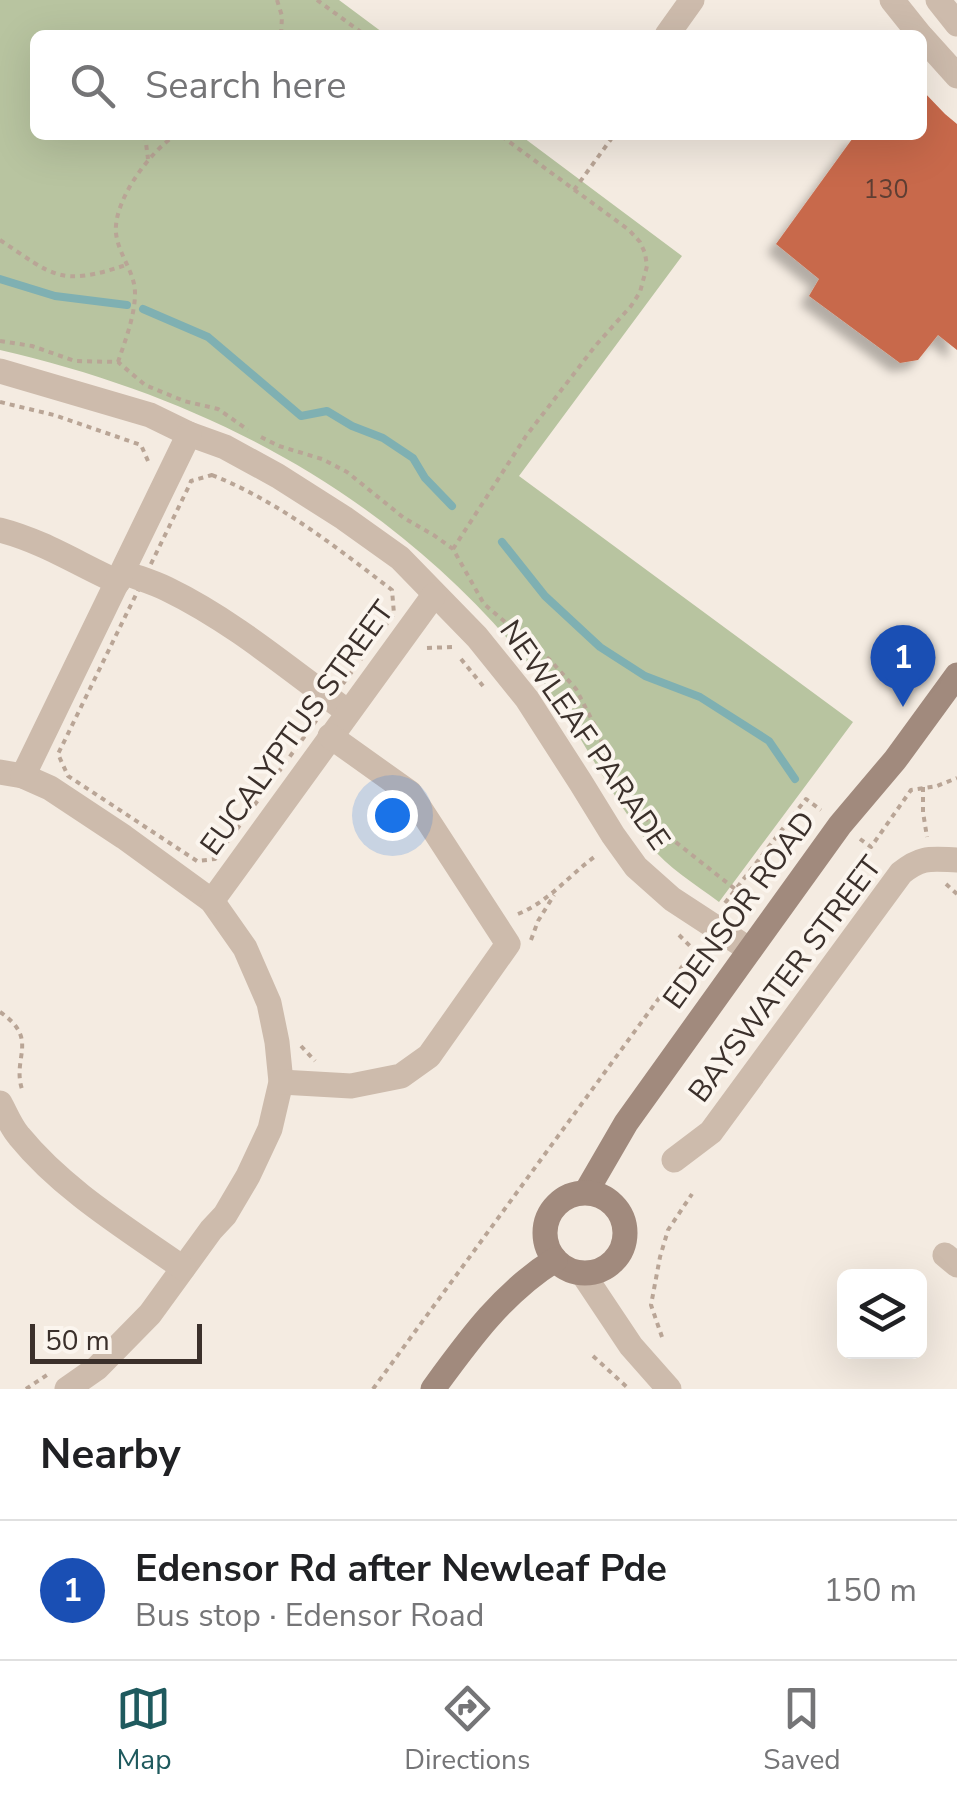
<!DOCTYPE html>
<html lang="en">
<head>
<meta charset="utf-8">
<style>
	:root { --surface:#fff; --page:#f2f2f2; --text:#202124; --muted:#757577; --line:#e0e0e0; --accent:#1f5a5e }
	body { margin:0; font-family:"Nunito Sans",sans-serif; background:var(--page); color:var(--text) }
	.controls { position:absolute; right:30px; bottom:30px; display:grid; overflow:hidden; border-radius:15px; box-shadow:0 10px 40px #0002 }
	.controls button { width:90px; height:90px; display:grid; place-items:center; padding:0; border:0; border-bottom:2px solid var(--line); background:var(--surface); color:var(--text); font:50px sans-serif }
	.scale { position:absolute; left:30px; bottom:25px; width:172px; box-sizing:border-box; padding-left:10px; border:5px solid #3b302b; border-top:0; font-size:28px; line-height:35px; white-space:nowrap; color:#3b302b; -webkit-text-stroke:8px #fbf5ee; paint-order:stroke }
	.you { position:absolute; left:392px; top:815px; width:35px; height:35px; margin:-25px; border:8px solid #fff; border-radius:50%; background:#1a73e8; box-shadow:0 0 0 15px #1a73e833 }
	.badge { display:grid; place-items:center; width:65px; height:65px; border-radius:50%; background:var(--accent); color:#fff; font-size:32px; font-weight:700 }
	.pin { position:absolute; translate:-50% -82px; filter:drop-shadow(0 2px 5px #0008) }
	.pin::after { content:''; position:absolute; top:52px; width:35px; height:30px; background:inherit; clip-path:polygon(0 0,100% 0,50% 100%) }
	.list { margin:0; padding:0; list-style:none }
	h2 { display:flex; justify-content:space-between; align-items:center; height:130px; margin:0; padding:0 40px; font-size:42px }
	h2 small { font-size:32px; font-weight:400; color:var(--muted) }
	.list li { display:grid; grid-template-columns:65px 1fr auto; gap:30px; align-items:center; box-sizing:border-box; height:140px; padding:0 40px; border-top:2px solid var(--line) }
	.list b { display:block; font-size:38px; white-space:nowrap }
	.list p { margin:0; font-size:32px; white-space:nowrap; color:var(--muted) }
	.list em { font-size:32px; font-style:normal; color:var(--muted) }
	.icon { flex:none; width:55px; height:55px; fill:none; stroke:currentColor; stroke-width:2; stroke-linecap:round; stroke-linejoin:round }
	.map { position:relative; flex:none; width:957px; height:1389px; overflow:hidden }
	.search { position:absolute; background:var(--surface); box-shadow:0 10px 40px #0002; left:30px; right:30px; top:30px; height:110px; display:flex; align-items:center; gap:25px; box-sizing:border-box; padding:0 35px; border-radius:15px; color:var(--muted); font-size:38px }
	.sheet { height:270px; background:var(--surface) }
	nav { display:flex; justify-content:space-around; align-items:center; box-sizing:border-box; height:140px; border-top:2px solid var(--line); background:var(--surface); font-size:28px; color:var(--muted) }
	nav a { display:grid; justify-items:center; gap:5px }
	nav .on { color:var(--accent) }
	.map>svg:first-child { display:block }
	.green { fill:#b8c4a0 }
	.lines { fill:none; stroke-linecap:round; stroke-linejoin:round }
	.stream { stroke:#7fb0b2; stroke-width:8 }
	.building { fill:#c8694b; filter:url(#shadow) }
	.path { stroke:#b9a596; stroke-width:4; stroke-dasharray:5 5; stroke-linecap:butt }
	.minor { stroke:#cdbbac; stroke-width:25 }
	.tertiary { stroke:#cdbbac; stroke-width:25 }
	.secondary { stroke:#a18a7d; stroke-width:25 }
	.labels { text-anchor:middle; stroke-width:8; stroke-linejoin:round; paint-order:stroke }
	.number-label { font-size:25px; fill:#5e3e33 }
	.street-label { font-size:30px; fill:#3b302b; stroke:#fbf5ee }
</style>
</head>
<body>
<div class="map">
<svg width="957" height="1389" viewBox="0 0 957 1389">
	<defs>
		<filter id="shadow"><feDropShadow dx="-9" dy="9" stdDeviation="5" flood-color="#0004"/></filter>
	</defs>
	<rect width="100%" height="100%" fill="#f4ebe1"/>
	<path class="green" d="M0,0h339l47,35h-351v100h485l162,121 -163,220 334,246 -134,180c-24,-18 -51,-34 -70,-58 -42,-52 -71,-118 -113,-171 -137,-174 -323,-274 -536,-323z"/>
	<g class="lines">
		<g class="stream">
			<path d="M0,279l55,17 72,9"/>
			<path d="M143,309l65,28 93,79 26,-5 25,15 31,12 30,20 12,20 27,28"/>
			<path d="M502,542l43,54 55,51 45,29 55,21 69,44 26,38"/>
		</g>
	</g>
	<path class="building" d="M922,90l23,24 12,10v226l-19,-15 -20,25 -18,3 -91,-67 10,-17 -43,-35 79,-109h67z"/>
	<g class="lines">
		<g class="path">
			<path d="M277,0l5,16 -1,19"/>
			<path d="M317,0l48,35"/>
			<path d="M145,135l3,24"/>
			<path d="M574,190l40,-55"/>
			<path d="M0,240c54,36 60,47 126,25"/>
			<path d="M0,341l32,5 43,15 43,1 27,23 39,16 34,8 30,21"/>
			<path d="M118,362c7,-21 17,-46 17,-69 0,-21 -17,-39 -19,-60 -3,-32 34,-82 60,-98"/>
			<path d="M0,402l54,13 87,30 7,16"/>
			<path d="M261,437l18,9 43,13 25,13 57,46 31,18 18,13 31,55 67,57 25,28 19,37 28,68 16,19 96,76"/>
			<path d="M212,475c66,26 124,72 180,115l2,24 -179,245 -18,2 -129,-85 -10,-22 132,-270 1,-3z"/>
			<path d="M453,549l73,-113 70,-91 35,-39 9,-14 7,-26 -2,-13 -5,-11 -11,-12 -129,-95"/>
			<path d="M427,648l25,-1"/>
			<path d="M461,659l22,27"/>
			<path d="M923,787v25l4,25"/>
			<path d="M860,839l11,8 40,-57 26,-4 20,-8"/>
			<path d="M946,884l11,10"/>
			<path d="M725,903l81,-104 15,11"/>
			<path d="M518,914c32,-13 51,-39 79,-59"/>
			<path d="M679,935l15,15"/>
			<path d="M531,940l7,-19 16,-26"/>
			<path d="M0,1012c41,28 10,46 23,80"/>
			<path d="M301,1046l14,15"/>
			<path d="M662,1337l-11,-32 9,-48 8,-27 24,-36"/>
			<path d="M593,1356l36,33"/>
			<path d="M26,1389l21,-14"/>
			<path d="M373,1389l322,-440"/>
		</g>
		<g class="minor">
			<path d="M667,35l25,-35"/>
			<path d="M0,371l150,44 39,19 36,13 53,29 66,42 56,40 77,79 50,62 54,84 32,52 23,32 36,32 78,51"/>
			<path d="M0,530c43,11 78,34 118,52"/>
			<path d="M123,572c15,6 30,10 44,17 66,32 122,80 181,123"/>
			<path d="M0,772l23,4 27,12 74,49 88,64 33,47 24,55 8,39 4,40 -11,47 -22,47 -23,39 -14,15 -61,84 -53,54 -30,21"/>
			<path d="M23,776l166,-342"/>
			<path d="M212,901l222,-306"/>
			<path d="M281,1082l70,4 50,-10 28,-20 79,-112 -98,-151 -80,-57"/>
			<path d="M0,1103c6,11 11,24 19,33 44,54 107,92 164,132"/>
			<path d="M674,1160l37,-28 190,-259c21,-17 30,-14 56,-13"/>
			<path d="M945,1255l12,10"/>
		</g>
		<g class="tertiary">
			<path d="M892,0l28,35"/>
			<path d="M938,0l19,24"/>
			<path d="M922,37l35,39"/>
			<path d="M583,1274l48,72 38,43"/>
		</g>
		<g class="secondary">
			<path d="M586,1192l40,-69 124,-173 90,-125 55,-65 62,-85"/>
			<circle cx="585" cy="1233" r="40"/>
			<path d="M433,1389c35,-48 70,-97 122,-129"/>
		</g>
	</g>
	<g class="labels">
		<g class="number-label">
			<text x="886" y="198">130</text>
		</g>
		<g class="street-label">
			<text transform="translate(297 728) rotate(-54)" y="10">EUCALYPTUS STREET</text>
			<text transform="translate(585 735) rotate(55)" y="10">NEWLEAF PARADE</text>
			<text transform="translate(739 910) rotate(-54)" y="10">EDENSOR ROAD</text>
			<text transform="translate(785 979) rotate(-53)" y="10">BAYSWATER STREET</text>
		</g>
	</g>
</svg>
<div class="controls">
<button><svg class="icon" aria-label="layers" viewBox="0 0 24 24"><path d="M12 4l9 5-9 5-9-5zM3 14l9 5 9-5"/></svg></button>
</div>
<div class="scale">50 m</div>
<div class="you"></div>
<div class="pin badge" style="left:903px;top:707px;background:#1a4fb4">1</div>
<div class="search"><svg class="icon" aria-label="search" viewBox="0 0 24 24"><circle cx="10" cy="10" r="6"/><path d="M15 15l6 6"/></svg>Search here</div>
</div>
<section class="sheet">
<h2>Nearby<small></small></h2>
<ul class="list">
<li><span class="badge" style="background:#1a4fb4">1</span><div><b>Edensor Rd after Newleaf Pde</b><p>Bus stop · Edensor Road</p></div><em>150 m</em></li>
</ul>
</section>
<nav>
<a class="on"><svg class="icon" aria-label="map" viewBox="0 0 24 24"><path d="M3 6l6-2 6 2 6-2v14l-6 2-6-2-6 2zM9 4v14M15 6v14"/></svg>Map</a>
<a><svg class="icon" aria-label="directions" viewBox="0 0 24 24"><path d="M12 3l9 9-9 9-9-9zM9 14v-3h6M13 9l2 2-2 2"/></svg>Directions</a>
<a><svg class="icon" aria-label="saved" viewBox="0 0 24 24"><path d="M7 4h10v16l-5-4-5 4z"/></svg>Saved</a>
</nav>
</body>
</html>
